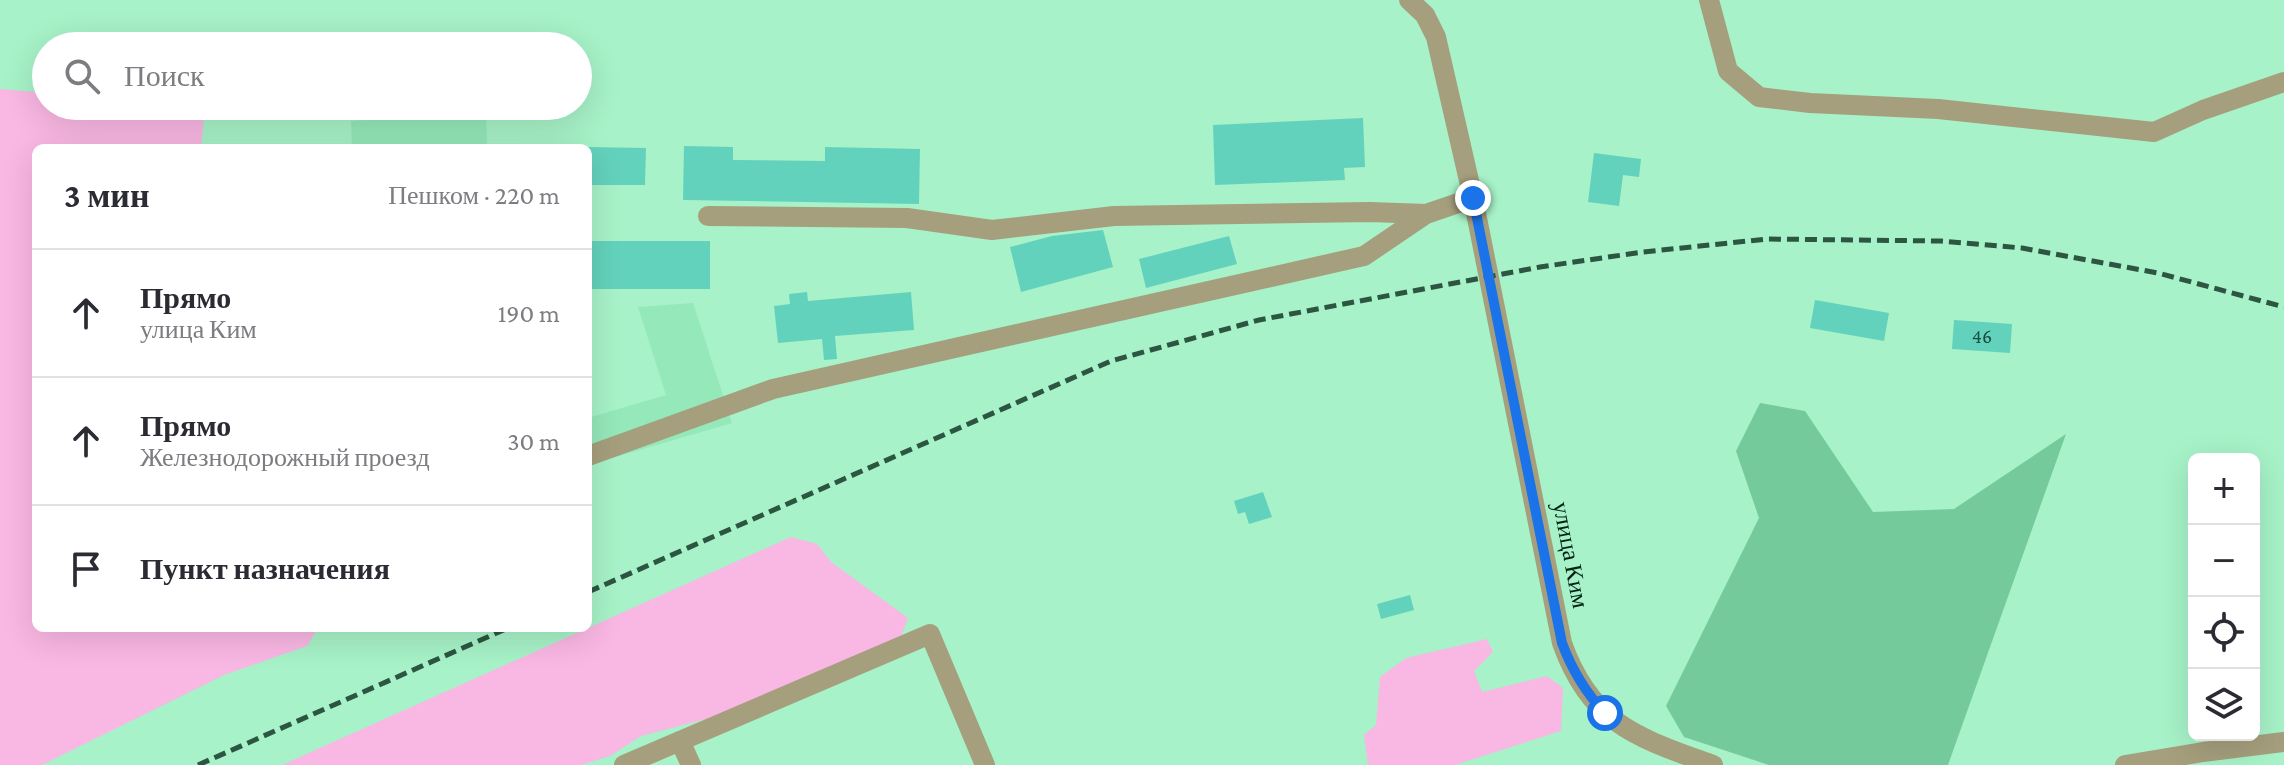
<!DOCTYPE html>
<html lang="ru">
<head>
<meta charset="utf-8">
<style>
	:root { --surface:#fff; --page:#f2f2f3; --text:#2b2b33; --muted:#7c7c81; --line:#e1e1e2 }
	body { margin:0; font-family:"Crimson Pro",serif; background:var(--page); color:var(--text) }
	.controls { position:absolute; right:24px; bottom:24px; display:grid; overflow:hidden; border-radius:12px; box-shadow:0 8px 32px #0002 }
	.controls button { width:72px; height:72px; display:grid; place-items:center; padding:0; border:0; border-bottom:2px solid var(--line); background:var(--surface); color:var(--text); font:40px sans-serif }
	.stop { position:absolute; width:24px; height:24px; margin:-18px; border:6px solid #1a73e8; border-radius:50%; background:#fff }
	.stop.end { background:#1a73e8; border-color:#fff; box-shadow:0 2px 8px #0008 }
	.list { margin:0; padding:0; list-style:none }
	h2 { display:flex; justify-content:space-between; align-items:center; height:104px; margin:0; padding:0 32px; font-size:34px }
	h2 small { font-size:26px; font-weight:400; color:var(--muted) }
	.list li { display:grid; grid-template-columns:52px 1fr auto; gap:24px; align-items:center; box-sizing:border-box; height:128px; padding:0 32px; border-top:2px solid var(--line) }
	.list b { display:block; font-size:30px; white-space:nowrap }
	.list p { margin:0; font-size:26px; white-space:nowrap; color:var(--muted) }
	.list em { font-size:26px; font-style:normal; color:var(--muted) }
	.icon { flex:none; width:44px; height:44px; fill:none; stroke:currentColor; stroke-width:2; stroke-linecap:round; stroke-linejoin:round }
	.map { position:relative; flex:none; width:2284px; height:765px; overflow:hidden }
	.search { position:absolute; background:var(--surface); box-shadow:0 8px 32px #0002; left:32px; top:32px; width:560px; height:88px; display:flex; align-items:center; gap:20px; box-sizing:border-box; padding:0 28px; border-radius:44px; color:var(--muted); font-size:30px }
	.panel { position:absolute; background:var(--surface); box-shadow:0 8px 32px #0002; left:32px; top:144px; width:560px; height:488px; border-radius:12px }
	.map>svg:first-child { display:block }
	.built { fill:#95e8ba }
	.green { fill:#f9b7e3 }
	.water { fill:#75ca9c }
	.building { fill:#63d2bc }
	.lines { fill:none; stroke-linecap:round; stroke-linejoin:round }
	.minor { stroke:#a59f7d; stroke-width:20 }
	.rail { stroke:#2c5641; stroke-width:5; stroke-dasharray:12 6; stroke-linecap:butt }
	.route { stroke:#1a73e8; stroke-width:10 }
	.labels { text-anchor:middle; stroke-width:6; stroke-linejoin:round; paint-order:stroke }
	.number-label { font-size:20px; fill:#1b4e3e }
	.street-label { font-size:24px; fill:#032214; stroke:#a7f2c8 }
</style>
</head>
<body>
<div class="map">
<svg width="2284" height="765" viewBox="0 0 2284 765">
	<rect width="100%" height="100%" fill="#a7f2c8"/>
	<g class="built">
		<path d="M486,111l1,37h-135l-1,-27z"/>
		<path d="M693,303l39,120 -144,42v-47l78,-23 -28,-88z"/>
	</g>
	<g class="green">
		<path d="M0,89l46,4v13h159l-4,42h-165v480h282l-11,18 -83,29 -182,90h-42z"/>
		<path d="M791,537l26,7 14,18 77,56 -7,19 -187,80 -73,19 -31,20 -29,9h-299z"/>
		<path d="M1487,639l6,13 -19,19 8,21 65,-16 16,12 -2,43 -106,34h-87l-4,-30 12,-10 4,-48 26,-19z"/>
	</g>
	<path class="water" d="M1760,403l45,8 68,101 81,-3 112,-75 -118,331h-179l-85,-28 -18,-31 93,-188 -23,-67z"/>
	<g class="building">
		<path d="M1363,118l2,49 -21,1 1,12 -130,5 -2,-60z"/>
		<path d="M684,146l49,1v13l92,1v-14l95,2 -1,55 -236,-4z"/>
		<path d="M588,147l58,1 -1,37h-57z"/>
		<path d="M1594,153l47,6 -2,18 -16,-2 -4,31 -31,-4z"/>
		<path d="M1103,230l10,37 -92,25 -11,-45 42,-11z"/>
		<path d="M1229,236l8,28 -91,24 -7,-29z"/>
		<rect x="588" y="241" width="122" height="48"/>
		<path d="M807,292l1,9 103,-9 3,38 -79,6 2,23 -13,1 -2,-21 -44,4 -4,-37 16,-2 -1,-10z"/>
		<path d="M1815,300l74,13 -5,28 -74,-13z"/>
		<path d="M1954,320l58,4 -2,29 -58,-4z"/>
		<path d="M1263,492l9,25 -23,7 -4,-12 -7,2 -4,-13z"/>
		<path d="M1410,595l4,15 -33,9 -4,-15z"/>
	</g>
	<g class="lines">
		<g class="minor">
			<path d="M1409,0l16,15 11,22 37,161 89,445c29,82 77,95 151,122"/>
			<path d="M1709,0l19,71 31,26 51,6 128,6 216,23 49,-22 81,-28"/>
			<path d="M708,216l199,2 85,12 122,-14 256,-4 56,2"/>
			<path d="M588,456l185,-67 591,-133 62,-42 47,-16"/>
			<path d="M680,741l11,24"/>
			<path d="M624,765l306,-131 55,131"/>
			<path d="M2125,765l78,-13 81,-10"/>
		</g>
		<g class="rail">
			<path d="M588,592l523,-231 148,-41 281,-53 103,-15 124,-13 174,2 81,7 136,25 126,34"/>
			<path d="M198,765l310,-137"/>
		</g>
	</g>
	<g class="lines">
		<path class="route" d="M1473,198l89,445c10,27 23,49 43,70"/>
	</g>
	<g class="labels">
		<g class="number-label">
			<text x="1982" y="343">46</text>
		</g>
		<g class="street-label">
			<text transform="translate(1571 555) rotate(79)" y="8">улица Ким</text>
		</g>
	</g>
</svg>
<div class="controls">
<button>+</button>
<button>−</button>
<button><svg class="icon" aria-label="locate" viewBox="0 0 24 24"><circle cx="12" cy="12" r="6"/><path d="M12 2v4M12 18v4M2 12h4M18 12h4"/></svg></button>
<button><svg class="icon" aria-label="layers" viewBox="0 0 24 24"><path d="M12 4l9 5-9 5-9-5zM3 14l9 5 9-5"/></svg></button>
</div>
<div class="stop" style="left:1605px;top:713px"></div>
<div class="stop end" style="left:1473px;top:198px"></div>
<div class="search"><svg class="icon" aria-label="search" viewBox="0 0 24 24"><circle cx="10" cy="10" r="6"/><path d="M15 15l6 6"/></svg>Поиск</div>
<section class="panel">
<h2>3 мин<small>Пешком · 220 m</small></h2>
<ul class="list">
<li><svg class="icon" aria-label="ahead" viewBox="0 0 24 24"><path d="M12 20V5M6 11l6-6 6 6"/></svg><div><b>Прямо</b><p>улица Ким</p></div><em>190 m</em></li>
<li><svg class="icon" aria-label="ahead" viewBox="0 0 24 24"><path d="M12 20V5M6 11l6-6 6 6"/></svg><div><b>Прямо</b><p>Железнодорожный проезд</p></div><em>30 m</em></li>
<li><svg class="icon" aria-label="arrive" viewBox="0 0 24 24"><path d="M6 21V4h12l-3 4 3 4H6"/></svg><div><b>Пункт назначения</b></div></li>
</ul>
</section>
</div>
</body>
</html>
